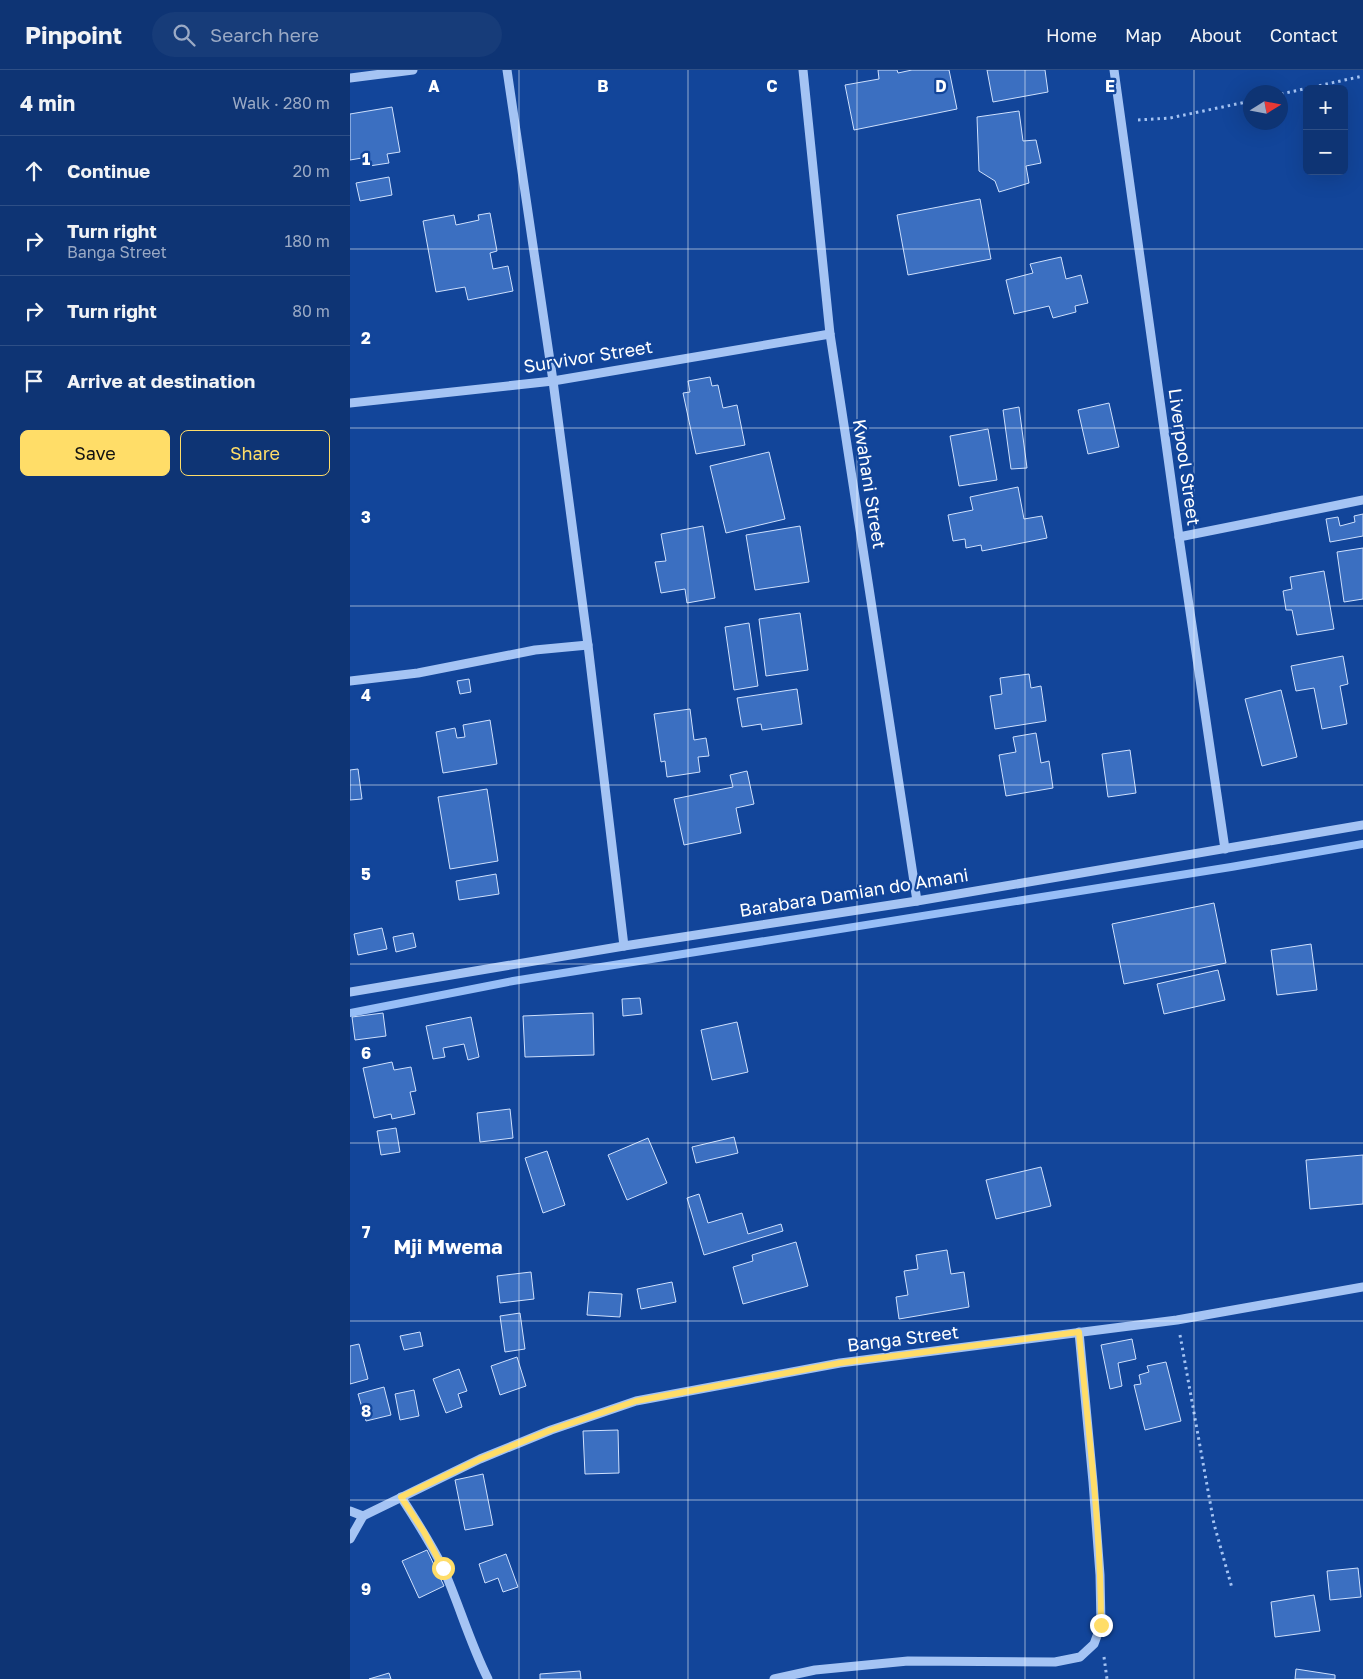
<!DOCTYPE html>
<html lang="en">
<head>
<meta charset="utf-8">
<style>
	:root { --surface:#0e3474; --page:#173c79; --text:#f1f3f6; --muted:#9baac5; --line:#2e4f86; --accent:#ffdd68 }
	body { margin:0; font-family:"Golos Text",sans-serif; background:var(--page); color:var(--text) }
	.controls { position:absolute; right:15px; top:15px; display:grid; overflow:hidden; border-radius:8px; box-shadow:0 5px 20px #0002 }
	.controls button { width:45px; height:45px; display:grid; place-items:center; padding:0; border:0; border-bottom:1px solid var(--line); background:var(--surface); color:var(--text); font:25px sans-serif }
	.compass { position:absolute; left:893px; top:15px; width:45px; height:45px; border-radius:50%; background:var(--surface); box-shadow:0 5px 20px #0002; rotate:79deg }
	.stop { position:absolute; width:15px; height:15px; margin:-11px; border:4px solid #ffdd68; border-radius:50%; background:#fff }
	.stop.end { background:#ffdd68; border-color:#fff; box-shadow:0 1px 5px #0008 }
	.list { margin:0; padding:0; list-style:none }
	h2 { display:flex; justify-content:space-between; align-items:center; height:65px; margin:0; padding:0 20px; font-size:21px }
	h2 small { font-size:16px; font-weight:400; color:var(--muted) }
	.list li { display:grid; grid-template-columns:32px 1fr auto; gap:15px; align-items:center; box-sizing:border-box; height:70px; padding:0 20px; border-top:1px solid var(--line) }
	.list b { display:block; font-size:19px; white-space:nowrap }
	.list p { margin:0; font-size:16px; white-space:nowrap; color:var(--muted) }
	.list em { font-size:16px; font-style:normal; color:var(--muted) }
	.actions { display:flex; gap:10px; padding:15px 20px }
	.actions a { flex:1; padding:11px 0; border:1px solid var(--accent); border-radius:8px; text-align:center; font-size:18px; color:var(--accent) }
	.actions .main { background:var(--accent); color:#111 }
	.icon { flex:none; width:28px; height:28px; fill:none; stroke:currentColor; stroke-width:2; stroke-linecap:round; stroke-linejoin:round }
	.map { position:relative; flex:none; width:1013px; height:1609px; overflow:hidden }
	header { display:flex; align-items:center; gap:30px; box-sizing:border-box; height:70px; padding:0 25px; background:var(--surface); border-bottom:1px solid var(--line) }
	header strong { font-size:24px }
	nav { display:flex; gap:28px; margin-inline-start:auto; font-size:18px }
	.search { width:350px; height:45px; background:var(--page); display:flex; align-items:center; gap:12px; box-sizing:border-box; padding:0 18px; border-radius:28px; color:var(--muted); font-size:19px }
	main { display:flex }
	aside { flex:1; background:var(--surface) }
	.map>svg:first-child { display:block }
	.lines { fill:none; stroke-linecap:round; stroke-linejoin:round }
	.stream { stroke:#97bef7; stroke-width:8 }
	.building { fill:#3b6fc1; stroke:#cee0fd }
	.path { stroke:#a5c4f4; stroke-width:3; stroke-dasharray:2.5 4; stroke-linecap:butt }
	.minor { stroke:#a5c4f4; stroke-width:9 }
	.route { stroke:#ffdd68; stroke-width:6 }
	.grid { fill:none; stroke:#fff; stroke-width:1; stroke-opacity:0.55 }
	.labels { text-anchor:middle; stroke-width:4.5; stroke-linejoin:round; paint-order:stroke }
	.street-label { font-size:18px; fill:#fff; stroke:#12459a }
	.quarter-label { font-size:20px; font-weight:bold; fill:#fff; stroke:#12459a }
	.grid-label { font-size:16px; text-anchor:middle; font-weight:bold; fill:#fff; stroke:#12459a; stroke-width:4.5; stroke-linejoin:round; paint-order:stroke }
</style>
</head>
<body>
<header>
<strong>Pinpoint</strong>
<div class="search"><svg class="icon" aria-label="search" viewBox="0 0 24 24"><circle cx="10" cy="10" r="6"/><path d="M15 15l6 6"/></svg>Search here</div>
<nav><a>Home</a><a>Map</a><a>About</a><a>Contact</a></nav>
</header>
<main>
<aside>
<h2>4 min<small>Walk · 280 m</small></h2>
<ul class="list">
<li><svg class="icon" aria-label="ahead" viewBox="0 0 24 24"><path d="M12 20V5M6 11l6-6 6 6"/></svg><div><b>Continue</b></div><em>20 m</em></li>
<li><svg class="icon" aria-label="right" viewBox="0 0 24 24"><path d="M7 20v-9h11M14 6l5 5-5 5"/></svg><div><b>Turn right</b><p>Banga Street</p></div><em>180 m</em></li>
<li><svg class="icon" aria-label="right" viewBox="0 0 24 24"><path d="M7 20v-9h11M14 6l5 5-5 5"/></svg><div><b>Turn right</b></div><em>80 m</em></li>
<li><svg class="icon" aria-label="arrive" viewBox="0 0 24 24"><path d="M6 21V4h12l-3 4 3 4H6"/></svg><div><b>Arrive at destination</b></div></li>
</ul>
<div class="actions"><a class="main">Save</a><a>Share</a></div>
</aside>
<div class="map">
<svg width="1013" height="1609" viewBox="0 0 1013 1609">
	<rect width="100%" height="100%" fill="#12459a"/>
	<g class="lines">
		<path class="stream" d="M0,943l163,-32 718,-114 132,-23"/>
	</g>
	<g class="building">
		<path d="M528,0h19l1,3 14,-3h37l8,39 -103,21 -9,-45 34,-6z"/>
		<path d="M637,0h58l3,22 -55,10z"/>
		<path d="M42,37l8,45 -13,2 2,9 -20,3 -1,-9 -18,3v-46z"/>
		<path d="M669,41l4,30 13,-1 5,23 -15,3 3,17 -30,9 -4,-11 -16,-10 -2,-54z"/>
		<path d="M39,107l3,18 -32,6 -4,-18z"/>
		<path d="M630,129l11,60 -83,16 -11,-60z"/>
		<path d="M140,143l7,38 -7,2 3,16 15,-3 5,25 -45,9 -3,-13 -29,5 -13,-71 31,-6 2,10 23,-5 -1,-5z"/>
		<path d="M711,187l5,22 15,-4 7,28 -13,3 1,6 -23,6 -4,-12 -35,8 -8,-34 27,-7 -3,-9z"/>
		<path d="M360,307l2,9 6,-1 5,23 14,-3 8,40 -49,9 -13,-61 7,-1 -2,-11z"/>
		<path d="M759,333l10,44 -31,7 -10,-44z"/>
		<path d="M669,337l8,61 -16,1 -8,-59z"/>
		<path d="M638,359l9,51 -38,6 -9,-50z"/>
		<path d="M419,382l16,67 -59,14 -16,-67z"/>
		<path d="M668,417l6,32 18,-3 5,22 -65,13 -1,-6 -15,3 -1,-9 -12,2 -5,-26 25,-5 -3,-13z"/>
		<path d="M1013,444v22l-33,6 -4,-23 12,-2 2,9 15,-4 -1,-6z"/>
		<path d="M353,456l12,72 -28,5 -2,-14 -24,4 -6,-31 11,-1 -5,-27z"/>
		<path d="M450,456l9,56 -54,8 -9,-55z"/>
		<path d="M1013,478v51l-19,3 -7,-50z"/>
		<path d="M974,501l10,58 -37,6 -5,-25h-6l-3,-19 9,-2 -2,-12z"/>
		<path d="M450,543l8,57 -42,6 -7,-57z"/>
		<path d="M399,553l9,63 -24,4 -9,-63z"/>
		<path d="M993,586l5,28 -8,2 7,38 -25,5 -8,-41 -18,3 -5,-25z"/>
		<path d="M679,604l2,14 10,-2 5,35 -51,8 -5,-33 12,-2 -2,-16z"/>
		<path d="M119,609l2,13 -11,2 -3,-13z"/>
		<path d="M447,619l5,35 -40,6 -1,-6 -19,3 -5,-29z"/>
		<path d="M931,620l16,67 -35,9 -17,-67z"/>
		<path d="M340,639l4,31 12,-2 3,18 -11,1 2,15 -33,5 -2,-16 -4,1 -7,-48z"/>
		<path d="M140,650l7,44 -54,9 -7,-41 19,-4 2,10 8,-1 -2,-12z"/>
		<path d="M686,663l5,30 8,-2 4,27 -47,8 -7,-41 17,-3 -3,-15z"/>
		<path d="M780,680l6,43 -28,4 -6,-43z"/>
		<path d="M8,699l4,30 -12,1v-30z"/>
		<path d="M397,701l7,33 -18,4 5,25 -57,12 -10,-46 59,-12 -3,-12z"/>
		<path d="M137,719l11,72 -48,8 -12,-72z"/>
		<path d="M146,804l3,20 -40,6 -3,-19z"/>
		<path d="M864,833l12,60 -102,21 -12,-60z"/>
		<path d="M32,858l5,21 -29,6 -4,-21z"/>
		<path d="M63,863l3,14 -20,5 -3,-15z"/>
		<path d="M961,874l6,46 -40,5 -6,-45z"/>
		<path d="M868,900l7,30 -61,14 -7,-30z"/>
		<path d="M290,928l2,16 -19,2 -1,-17z"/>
		<path d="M33,943l3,23 -31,4 -3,-23z"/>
		<path d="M243,943l1,42 -69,2 -2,-41z"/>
		<path d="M121,947l8,40 -11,3 -4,-16 -21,4 2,9 -12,2 -7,-33z"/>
		<path d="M387,952l11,50 -36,8 -11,-50z"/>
		<path d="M42,992l2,8 17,-3 5,24 -6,1 5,22 -23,5 -1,-5 -17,4 -11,-50z"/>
		<path d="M160,1039l3,29 -33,4 -3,-29z"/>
		<path d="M46,1058l4,24 -19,3 -4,-24z"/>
		<path d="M384,1067l4,16 -42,10 -4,-16z"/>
		<path d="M298,1068l19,45 -40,17 -19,-45z"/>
		<path d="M197,1081l18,54 -22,8 -18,-55z"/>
		<path d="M1013,1085v49l-53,5 -4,-49z"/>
		<path d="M691,1097l10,39 -55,13 -10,-39z"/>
		<path d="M349,1124l9,29 34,-10 6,21 33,-10 2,7 -79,24 -17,-57z"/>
		<path d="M446,1172l12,44 -65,18 -10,-37 20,-6 -1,-6z"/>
		<path d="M597,1180l4,24 13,-2 5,35 -70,12 -3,-22 12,-2 -4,-24 14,-2 -2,-14z"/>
		<path d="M181,1202l3,27 -34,4 -3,-27z"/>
		<path d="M322,1212l4,20 -35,7 -4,-20z"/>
		<path d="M239,1222l33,2 -2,23 -33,-2z"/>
		<path d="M170,1243l5,36 -20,3 -5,-36z"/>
		<path d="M70,1262l3,14 -19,4 -4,-14z"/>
		<path d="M782,1269l4,20 -18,4 4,23 -12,3 -9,-44z"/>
		<path d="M9,1274l9,35 -18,5v-38z"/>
		<path d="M167,1287l9,29 -26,9 -9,-29z"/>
		<path d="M816,1292l15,59 -36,9 -11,-45 7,-1 -2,-9 10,-3 -2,-6z"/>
		<path d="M109,1299l8,22 -9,3 4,13 -16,6 -13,-34z"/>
		<path d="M34,1317l7,28 -25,6 -8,-27z"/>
		<path d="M64,1320l5,26 -19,4 -5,-26z"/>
		<path d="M268,1360l1,43 -34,1 -2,-43z"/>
		<path d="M133,1404l10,51 -28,5 -10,-50z"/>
		<path d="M77,1480l17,36 -25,12 -17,-37z"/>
		<path d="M156,1484l12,33 -15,5 -5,-14 -13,5 -6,-19z"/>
		<path d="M1008,1498l3,29 -31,3 -3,-29z"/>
		<path d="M964,1525l6,36 -45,6 -4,-35z"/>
		<path d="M946,1599l39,6v4h-40z"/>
		<path d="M230,1601l1,8h-41v-5z"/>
		<path d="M39,1603l2,6h-22z"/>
	</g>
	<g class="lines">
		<g class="path">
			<path d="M931,24l82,-18"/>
			<path d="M788,50l32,-2 81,-17"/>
			<path d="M830,1265l34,189 18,64"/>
			<path d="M754,1587l3,22"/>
		</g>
		<g class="minor">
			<path d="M157,0l46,311 35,264 36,301"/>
			<path d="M453,0l27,264 87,567"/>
			<path d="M764,0l65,467 46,312"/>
			<path d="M0,8l63,-8"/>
			<path d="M0,333l203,-22 277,-47"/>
			<path d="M829,467l184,-37"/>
			<path d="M0,611l68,-8 117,-23 53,-5"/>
			<path d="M0,922l274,-46 293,-45 446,-76"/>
			<path d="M51,1427c15,23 30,46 42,71 16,36 27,75 45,111"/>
			<path d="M0,1441l13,5 117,-57 71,-29 85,-29 204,-38 337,-43 186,-33"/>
			<path d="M0,1469l13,-23"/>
			<path d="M424,1609l41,-9 93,-9 147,1 25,-5 14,-13 7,-19 -1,-50 -7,-93 -14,-150"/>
		</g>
	</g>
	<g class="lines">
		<path class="route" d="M93,1498l-19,-36 -23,-35 79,-38 71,-29 85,-29 204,-38 239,-31c9,97 22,195 22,293"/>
	</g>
	<path class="grid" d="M169,0v1609M338,0v1609M507,0v1609M675,0v1609M844,0v1609M0,179h1013M0,358h1013M0,536h1013M0,715h1013M0,894h1013M0,1073h1013M0,1251h1013M0,1430h1013"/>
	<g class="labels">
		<g class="street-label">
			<text transform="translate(238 287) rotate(-9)" y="6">Survivor Street</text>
			<text transform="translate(834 387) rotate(82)" y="6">Liverpool Street</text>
			<text transform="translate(519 414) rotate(81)" y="6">Kwahani Street</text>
			<text transform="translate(504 823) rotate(-9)" y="6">Barabara Damian do Amani</text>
			<text transform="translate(553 1269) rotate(-7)" y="6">Banga Street</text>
		</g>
		<g class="quarter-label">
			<text x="98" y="1184">Mji Mwema</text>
		</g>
	</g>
	<g class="grid-label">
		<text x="84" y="22">A</text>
		<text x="253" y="22">B</text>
		<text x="422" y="22">C</text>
		<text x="591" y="22">D</text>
		<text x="760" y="22">E</text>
		<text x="16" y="95">1</text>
		<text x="16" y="274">2</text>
		<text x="16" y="453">3</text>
		<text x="16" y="631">4</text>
		<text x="16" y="810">5</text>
		<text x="16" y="989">6</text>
		<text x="16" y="1168">7</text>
		<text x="16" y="1347">8</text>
		<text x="16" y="1525">9</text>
	</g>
</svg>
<div class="controls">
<button>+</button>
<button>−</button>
</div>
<svg class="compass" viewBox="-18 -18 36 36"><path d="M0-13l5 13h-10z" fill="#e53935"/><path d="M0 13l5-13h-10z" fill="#9baac5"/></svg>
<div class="stop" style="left:93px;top:1498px"></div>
<div class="stop end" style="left:751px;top:1555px"></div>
</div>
</main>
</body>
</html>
